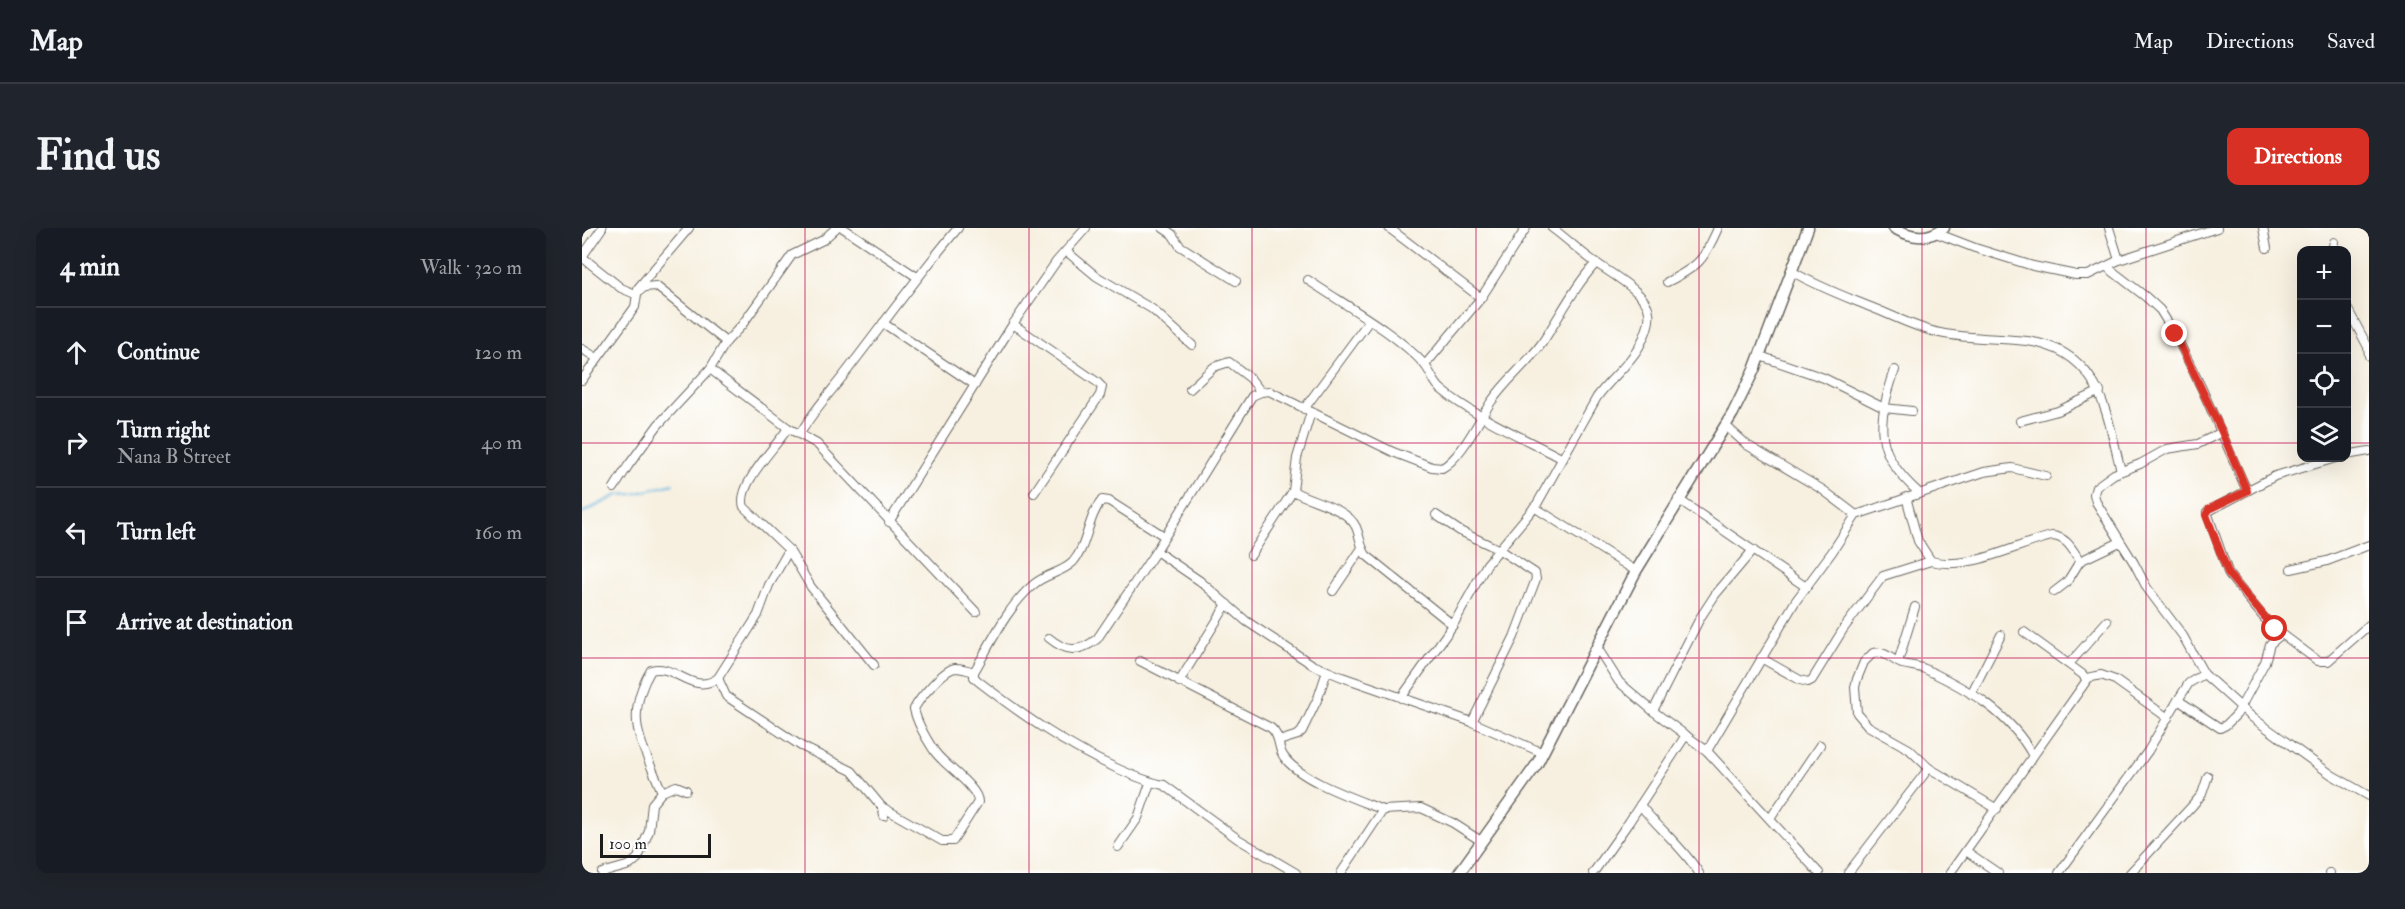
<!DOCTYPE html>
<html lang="en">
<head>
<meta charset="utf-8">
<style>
	:root { --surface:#171b24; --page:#20242c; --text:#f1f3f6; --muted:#9ea1a6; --line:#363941; --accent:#d93025 }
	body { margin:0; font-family:"IM FELL Double Pica",serif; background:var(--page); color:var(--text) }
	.controls { position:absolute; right:18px; top:18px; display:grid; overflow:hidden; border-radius:12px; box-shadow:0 6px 24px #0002 }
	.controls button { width:54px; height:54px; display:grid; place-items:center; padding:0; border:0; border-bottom:2px solid var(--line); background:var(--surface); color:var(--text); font:30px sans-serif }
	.scale { position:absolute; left:18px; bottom:15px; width:111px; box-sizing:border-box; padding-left:6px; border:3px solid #1c1c1c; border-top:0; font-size:16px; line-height:21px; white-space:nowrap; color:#1c1c1c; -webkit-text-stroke:4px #fff; paint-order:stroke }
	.stop { position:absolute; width:18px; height:18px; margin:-14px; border:4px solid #d93025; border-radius:50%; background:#fff }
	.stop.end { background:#d93025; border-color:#fff; box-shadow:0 2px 6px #0008 }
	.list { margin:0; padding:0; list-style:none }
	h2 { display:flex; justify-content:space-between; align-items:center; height:78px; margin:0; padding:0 24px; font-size:26px }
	h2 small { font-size:20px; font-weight:400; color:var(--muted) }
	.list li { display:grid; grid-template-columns:39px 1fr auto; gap:18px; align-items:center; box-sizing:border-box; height:90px; padding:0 24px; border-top:2px solid var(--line) }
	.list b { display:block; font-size:22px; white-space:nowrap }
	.list p { margin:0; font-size:20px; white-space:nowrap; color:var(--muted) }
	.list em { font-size:20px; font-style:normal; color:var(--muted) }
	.icon { flex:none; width:33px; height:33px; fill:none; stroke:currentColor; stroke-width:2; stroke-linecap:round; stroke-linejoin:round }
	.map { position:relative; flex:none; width:1787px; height:645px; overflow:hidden; border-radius:12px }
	header { display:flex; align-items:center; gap:36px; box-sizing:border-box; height:84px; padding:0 30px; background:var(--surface); border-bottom:2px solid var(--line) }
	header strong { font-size:28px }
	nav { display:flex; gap:33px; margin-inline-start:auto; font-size:21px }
	.intro { display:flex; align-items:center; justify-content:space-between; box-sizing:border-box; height:144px; padding:0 36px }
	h1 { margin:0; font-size:42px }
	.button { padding:15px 27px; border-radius:12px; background:var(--accent); color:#fff; font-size:21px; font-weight:700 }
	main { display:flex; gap:36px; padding:0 36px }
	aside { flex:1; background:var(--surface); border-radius:12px; box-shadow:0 6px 24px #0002 }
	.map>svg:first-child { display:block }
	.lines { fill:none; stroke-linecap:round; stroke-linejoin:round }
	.stream { stroke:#63b6df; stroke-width:2 }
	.minor-casing { stroke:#696661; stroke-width:10 }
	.tertiary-casing { stroke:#696661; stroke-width:13 }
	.minor { stroke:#fff; stroke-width:8 }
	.tertiary { stroke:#fff; stroke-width:10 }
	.route { stroke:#d93025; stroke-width:8 }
	.grid { fill:none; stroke:#c2185b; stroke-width:1.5; stroke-opacity:0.55 }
</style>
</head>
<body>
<header>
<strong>Map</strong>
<nav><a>Map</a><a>Directions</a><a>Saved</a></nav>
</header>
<div class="intro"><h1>Find us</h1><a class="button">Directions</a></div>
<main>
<aside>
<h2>4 min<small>Walk · 320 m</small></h2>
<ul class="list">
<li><svg class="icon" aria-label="ahead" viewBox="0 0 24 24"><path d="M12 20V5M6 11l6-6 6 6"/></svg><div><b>Continue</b></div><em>120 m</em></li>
<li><svg class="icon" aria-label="right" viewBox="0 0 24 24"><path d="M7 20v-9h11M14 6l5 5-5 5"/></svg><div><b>Turn right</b><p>Nana B Street</p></div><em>40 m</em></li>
<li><svg class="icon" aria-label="left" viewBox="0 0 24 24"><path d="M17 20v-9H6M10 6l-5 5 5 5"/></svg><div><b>Turn left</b></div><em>160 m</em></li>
<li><svg class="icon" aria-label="arrive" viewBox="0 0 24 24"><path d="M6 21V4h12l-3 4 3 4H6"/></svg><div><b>Arrive at destination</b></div></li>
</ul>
</aside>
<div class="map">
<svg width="1787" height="645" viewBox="0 0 1787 645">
	<rect width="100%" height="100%" fill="#fff"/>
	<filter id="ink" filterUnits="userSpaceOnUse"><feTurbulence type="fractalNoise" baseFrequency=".0167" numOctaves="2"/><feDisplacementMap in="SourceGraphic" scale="12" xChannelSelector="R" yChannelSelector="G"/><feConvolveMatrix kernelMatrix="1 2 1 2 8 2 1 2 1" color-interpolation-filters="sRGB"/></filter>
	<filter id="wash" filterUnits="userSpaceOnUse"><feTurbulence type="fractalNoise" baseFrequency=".008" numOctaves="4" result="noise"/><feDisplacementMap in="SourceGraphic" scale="24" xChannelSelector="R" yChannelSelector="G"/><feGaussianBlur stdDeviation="1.35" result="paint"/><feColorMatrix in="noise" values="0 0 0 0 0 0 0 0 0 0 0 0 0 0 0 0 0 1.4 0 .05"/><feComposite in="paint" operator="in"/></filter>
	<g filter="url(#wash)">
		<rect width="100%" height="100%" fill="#f7f0e0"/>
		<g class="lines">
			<path class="stream" d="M0,285l36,-18 16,-1 39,-10"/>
		</g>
	</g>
	<g filter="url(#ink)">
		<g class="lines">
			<g class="minor-casing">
				<g id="minor">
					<path d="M261,0l74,49"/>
					<path d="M581,0l9,6 8,12 56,35"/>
					<path d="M807,0l92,70"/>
					<path d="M1527,0l10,32"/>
					<path d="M1681,0l4,20"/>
					<path d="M1354,5l39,15 58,18 43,9h12l31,-15 98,-32"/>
					<path d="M1750,22l2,-8"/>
					<path d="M484,23l30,25 56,33 40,36"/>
					<path d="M0,29l39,31 14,6 10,-7 11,-1 70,56"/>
					<path d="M0,29l20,-29"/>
					<path d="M1525,39l39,30 14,13 15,24 27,55 45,102"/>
					<path d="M1211,44c24,14 48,23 75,34 24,9 47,22 72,27 28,6 59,5 87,8 74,10 79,71 94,130"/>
					<path d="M726,52c35,24 88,53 116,84 7,8 9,19 18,26 31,26 84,49 121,69"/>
					<path d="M1085,54c32,-16 37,-22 51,-54"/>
					<path d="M1764,78l22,41 1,9"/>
					<path d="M301,95l92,62"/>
					<path d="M431,96l84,58 5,5 -2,8 -66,98"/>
					<path d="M0,121l15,9"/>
					<path d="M1178,128l64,22 60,30 28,3"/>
					<path d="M843,137l56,-67 45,-70"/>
					<path d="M128,141l78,59 29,16 159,168"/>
					<path d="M1313,142c-19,56 -21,82 24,123"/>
					<path d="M0,152l48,-66 5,-7 3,-19 51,-60"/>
					<path d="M608,161l24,-22 15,-5 21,16 11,14"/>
					<path d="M722,181l65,-88"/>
					<path d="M729,184l-14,46 -4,33c19,11 53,16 63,36 4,9 4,19 10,28l87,70"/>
					<path d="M1438,193l38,-10 42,-20"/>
					<path d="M1144,198l21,19 76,45 33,25"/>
					<path d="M206,200c-11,18 -52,57 -44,79l45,43 22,37 63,78"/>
					<path d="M1640,204l-24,12 -31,5 -27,15 -26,10 -18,13 -2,7 2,8 38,61 13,25 36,48 21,38 49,44 79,57 37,21"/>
					<path d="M218,206c14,-25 33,-44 50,-67 36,-47 70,-94 108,-139"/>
					<path d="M1764,227l23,-4"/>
					<path d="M32,260l14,-22 30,-41 52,-56 16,-27 16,-17 50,-70 31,-15 13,-12"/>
					<path d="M1324,269l12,44 13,20c40,10 82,-16 121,-25 15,1 20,13 28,25"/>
					<path d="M1096,271l128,88"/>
					<path d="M952,279l102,64"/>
					<path d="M854,287l24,16 38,18 37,24 1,6 -22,58 -42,85"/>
					<path d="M307,294l124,-198 43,-62 30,-34"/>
					<path d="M574,323l44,30 46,40 67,44 29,12 130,45 71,31"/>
					<path d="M669,327l42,-64"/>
					<path d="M1709,341l36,-8 42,-16"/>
					<path d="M751,363l29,-43"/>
					<path d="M1472,364l13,-10 13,-21 40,-19"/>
					<path d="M1700,406l-17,-15 -36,-44 -22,-63 68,-36 61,-18"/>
					<path d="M467,410c17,14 30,15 48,1l59,-88 96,-155 9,-4 8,-1 124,61 39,15 10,1c20,-11 36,-47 49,-66 15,-22 36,-38 51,-59 18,-27 32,-56 54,-80"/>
					<path d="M1016,421l21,33 34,29 54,40 112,122"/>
					<path d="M1179,430l39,22 8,2 4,-2 32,-52 39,-52 48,-15"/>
					<path d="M558,433l131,67c10,8 6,20 13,29 17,24 72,42 99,53"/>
					<path d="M1316,434l17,-55"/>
					<path d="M1487,436l38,-43"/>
					<path d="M392,444c17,-29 33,-65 59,-87 12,-11 29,-12 40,-23 15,-17 14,-44 29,-62l7,1 55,35"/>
					<path d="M136,450l8,18 75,50 51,25 30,36 2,9"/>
					<path d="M1505,450l14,-3 14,5 53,38"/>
					<path d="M597,454l48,-78"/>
					<path d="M1389,466l30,-59"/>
					<path d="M819,470l52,-73 34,-61 50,-60 60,-107c13,-18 31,-31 42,-50 5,-9 12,-25 10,-35 -2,-20 -43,-41 -57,-52 -14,-10 -26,-22 -40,-32"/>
					<path d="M1596,472l11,-17 15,-9"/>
					<path d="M1071,483l47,-93 15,-23 38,-45"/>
					<path d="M697,513l19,-6 4,-4 16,-33 9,-27"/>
					<path d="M1125,523l88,-149 37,-50 24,-37 128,-43 28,-4 34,8"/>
					<path d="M1347,540l68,41"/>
					<path d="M80,564c-19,-47 -40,-73 -11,-122 24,-7 41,26 67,8l40,-63 11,-30 20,-35"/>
					<path d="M1058,577c19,24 43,42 59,68"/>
					<path d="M300,579l60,34h11l25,-39c0,-15 -33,-36 -43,-50 -8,-12 -18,-29 -21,-43 5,-10 29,-39 41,-41 6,0 13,2 19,4v5l4,4c44,34 87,64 138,87 16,7 31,14 48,17l74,54 58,34"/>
					<path d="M1188,591l50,-74"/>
					<path d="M536,619l20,-29 12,-35"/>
					<path d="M1384,623l32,22"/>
					<path d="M20,645l28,-8 8,-7 11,-27 3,-27 10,-12 14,-6 10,4"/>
					<path d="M759,645l42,-63 38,-2 32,15 28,18"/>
					<path d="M1011,645l36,-51 57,-87"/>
					<path d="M1266,645l81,-105 -20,-19 -41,-23 -11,-13 -2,-26 2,-8 7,-17 9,-9c11,-3 19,7 29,11 8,2 16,2 23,5 43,20 85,44 108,87"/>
					<path d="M1368,645l137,-193 -5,-6 -58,-42"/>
					<path d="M1477,645l89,-122 30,-51 42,28 6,-3 11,-11 28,-52 5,-18 12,-10 36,27h10l41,-36"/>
					<path d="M1548,645l63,-68 9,-11 6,-18"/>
					<path d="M1747,645h1"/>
				</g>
			</g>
			<g class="tertiary-casing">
				<g id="tertiary">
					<path d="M1312,0c18,10 33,12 50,0"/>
					<path d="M877,645l78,-109 99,-193 97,-158 21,-43 54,-142"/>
				</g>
			</g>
			<use href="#minor" class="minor"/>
			<use href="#tertiary" class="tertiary"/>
		</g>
	</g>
	<g class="lines" filter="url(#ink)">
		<path class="route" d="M1593,106l47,98 25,59 -38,18 -3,6 23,60 46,54"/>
	</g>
	<path class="grid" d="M223,0v645M447,0v645M670,0v645M894,0v645M1117,0v645M1340,0v645M1564,0v645M0,215h1720M1764,215h23M0,430h1787"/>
</svg>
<div class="controls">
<button>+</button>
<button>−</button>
<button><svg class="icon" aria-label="locate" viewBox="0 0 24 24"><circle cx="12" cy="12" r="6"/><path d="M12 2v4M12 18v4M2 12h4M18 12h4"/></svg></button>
<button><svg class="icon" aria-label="layers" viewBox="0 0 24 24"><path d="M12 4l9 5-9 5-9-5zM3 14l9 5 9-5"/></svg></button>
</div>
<div class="scale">100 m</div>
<div class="stop" style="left:1693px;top:401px"></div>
<div class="stop end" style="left:1593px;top:106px"></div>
</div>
</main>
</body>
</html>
